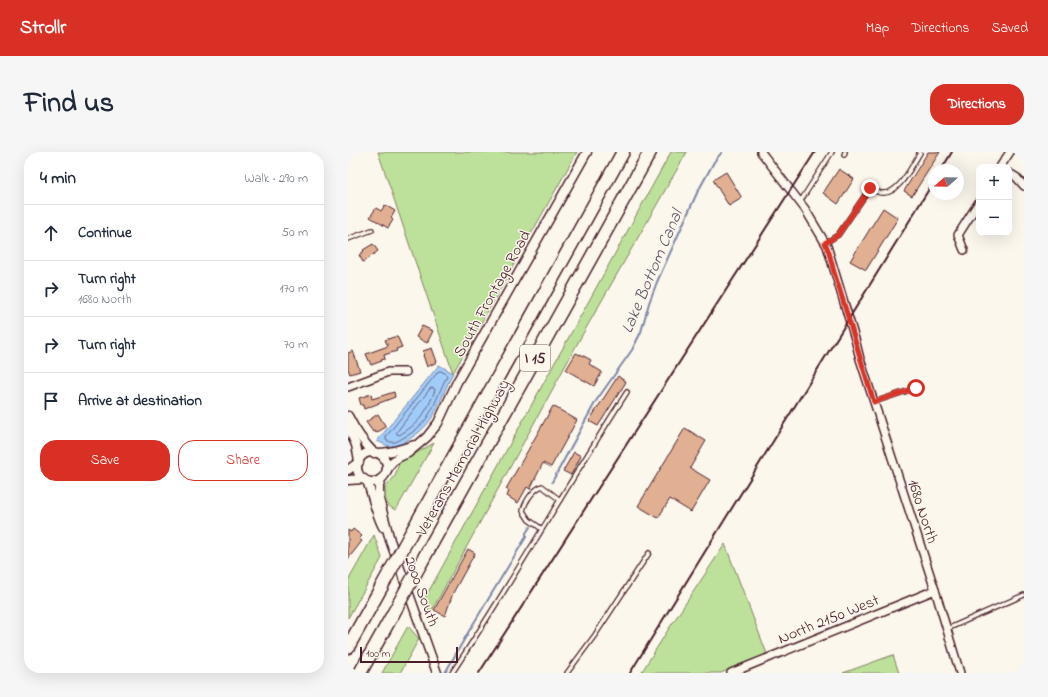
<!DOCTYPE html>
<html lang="en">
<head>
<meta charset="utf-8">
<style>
	:root { --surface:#fff; --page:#f6f6f7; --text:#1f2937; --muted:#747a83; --line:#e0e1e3; --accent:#d93025 }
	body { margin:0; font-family:"Indie Flower",sans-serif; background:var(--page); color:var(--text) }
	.controls { position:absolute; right:12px; top:12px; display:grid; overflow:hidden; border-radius:8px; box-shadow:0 4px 16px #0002 }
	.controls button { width:36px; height:36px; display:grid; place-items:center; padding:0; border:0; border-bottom:1px solid var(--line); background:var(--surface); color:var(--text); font:20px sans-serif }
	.compass { position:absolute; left:580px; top:12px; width:36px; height:36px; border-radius:50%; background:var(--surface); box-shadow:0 4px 16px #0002; rotate:250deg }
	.scale { position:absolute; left:12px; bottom:10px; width:98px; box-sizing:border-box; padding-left:4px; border:2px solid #4a1f2b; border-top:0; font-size:11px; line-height:14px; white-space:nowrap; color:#4a1f2b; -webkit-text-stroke:3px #fbf7ec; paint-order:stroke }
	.stop { position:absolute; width:12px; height:12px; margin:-9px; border:3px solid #d93025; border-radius:50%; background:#fff }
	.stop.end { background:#d93025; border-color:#fff; box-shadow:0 1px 4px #0008 }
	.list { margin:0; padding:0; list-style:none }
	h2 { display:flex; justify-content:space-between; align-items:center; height:52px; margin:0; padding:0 16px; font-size:17px }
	h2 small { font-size:13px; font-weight:400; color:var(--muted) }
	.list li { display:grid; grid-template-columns:26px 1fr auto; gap:12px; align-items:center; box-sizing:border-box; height:56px; padding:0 16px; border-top:1px solid var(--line) }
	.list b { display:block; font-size:15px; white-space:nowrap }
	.list p { margin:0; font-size:13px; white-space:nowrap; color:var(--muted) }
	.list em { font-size:13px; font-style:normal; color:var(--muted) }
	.actions { display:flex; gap:8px; padding:12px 16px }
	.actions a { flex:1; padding:9px 0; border:1px solid var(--accent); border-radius:16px; text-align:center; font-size:14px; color:var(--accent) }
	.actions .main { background:var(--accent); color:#fff }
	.icon { flex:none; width:22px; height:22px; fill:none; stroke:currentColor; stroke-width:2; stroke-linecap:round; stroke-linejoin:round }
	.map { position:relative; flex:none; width:676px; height:521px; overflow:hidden; border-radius:16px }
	header { display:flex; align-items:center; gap:24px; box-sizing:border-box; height:56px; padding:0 20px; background:var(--accent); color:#fff }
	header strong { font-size:19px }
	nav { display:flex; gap:22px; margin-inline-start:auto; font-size:14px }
	.intro { display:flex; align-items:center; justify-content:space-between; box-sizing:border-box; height:96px; padding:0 24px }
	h1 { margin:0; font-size:28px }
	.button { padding:10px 18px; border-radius:16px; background:var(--accent); color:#fff; font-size:14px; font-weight:700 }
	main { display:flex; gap:24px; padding:0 24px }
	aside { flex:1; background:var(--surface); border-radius:16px; box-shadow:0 4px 16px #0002 }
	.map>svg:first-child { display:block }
	.green { fill:#bde19b; stroke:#848063 }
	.water { fill:#a0ccfa; stroke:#7e87a7 }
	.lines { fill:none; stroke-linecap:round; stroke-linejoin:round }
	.shore { stroke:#6c647e; stroke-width:1 }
	.stream { stroke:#7e87a7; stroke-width:2 }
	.building { fill:#e1b093; stroke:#4a1f2b }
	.service-casing { stroke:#4a1f2b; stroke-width:6 }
	.minor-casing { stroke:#4a1f2b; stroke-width:10 }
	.tertiary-casing { stroke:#4a1f2b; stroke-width:11 }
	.motorway-casing { stroke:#4a1f2b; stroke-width:15 }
	.service { stroke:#fbf7ec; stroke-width:3.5 }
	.minor { stroke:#fbf7ec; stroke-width:7 }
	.tertiary { stroke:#fbf7ec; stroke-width:8 }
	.motorway { stroke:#fbf7ec; stroke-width:12 }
	.rail { stroke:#4a1f2b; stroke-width:2 }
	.motorway-bridge-casing { stroke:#4a1f2b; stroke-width:15; stroke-linecap:butt }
	.motorway-bridge { stroke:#fbf7ec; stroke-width:12 }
	.route { stroke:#d93025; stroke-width:5 }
	.labels { text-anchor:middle; stroke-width:3; stroke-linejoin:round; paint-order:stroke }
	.shield { fill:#fbf7ec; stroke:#7f6065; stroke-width:1 }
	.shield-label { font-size:15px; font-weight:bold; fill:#4a1f2b }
	.street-label { font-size:16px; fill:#4a1f2b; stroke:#fbf7ec }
	.water-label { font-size:17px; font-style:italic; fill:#645369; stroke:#fbf7ec }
</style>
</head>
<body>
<header>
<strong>Strollr</strong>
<nav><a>Map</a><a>Directions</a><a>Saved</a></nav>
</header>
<div class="intro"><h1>Find us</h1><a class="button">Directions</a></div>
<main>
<aside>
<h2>4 min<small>Walk · 290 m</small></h2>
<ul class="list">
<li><svg class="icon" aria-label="ahead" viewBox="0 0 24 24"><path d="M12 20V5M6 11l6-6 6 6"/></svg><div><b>Continue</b></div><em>50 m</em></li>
<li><svg class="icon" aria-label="right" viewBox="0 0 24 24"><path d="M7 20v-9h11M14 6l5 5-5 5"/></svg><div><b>Turn right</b><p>1680 North</p></div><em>170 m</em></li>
<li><svg class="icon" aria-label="right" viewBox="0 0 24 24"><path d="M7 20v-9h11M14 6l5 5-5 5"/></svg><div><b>Turn right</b></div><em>70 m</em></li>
<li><svg class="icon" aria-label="arrive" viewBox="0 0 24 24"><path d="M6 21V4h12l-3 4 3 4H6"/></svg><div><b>Arrive at destination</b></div></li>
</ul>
<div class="actions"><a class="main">Save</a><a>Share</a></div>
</aside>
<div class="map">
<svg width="676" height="521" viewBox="0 0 676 521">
	<rect width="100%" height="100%" fill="#fbf7ec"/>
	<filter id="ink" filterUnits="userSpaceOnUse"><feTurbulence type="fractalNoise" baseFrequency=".025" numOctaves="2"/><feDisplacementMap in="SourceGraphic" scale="8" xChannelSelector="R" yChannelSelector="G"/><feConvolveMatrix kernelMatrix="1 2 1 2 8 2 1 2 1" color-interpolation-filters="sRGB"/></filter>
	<g filter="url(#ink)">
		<g class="green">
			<path d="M30,0h199l-124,221z"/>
			<path d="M323,0h16l-106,185 -151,277 -5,-16z"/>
			<path d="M86,291l-38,67c-12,-5 -10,-10 -11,-22l10,-12 4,-13z"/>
			<path d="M26,383l8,23 -34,60v-37z"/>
			<path d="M377,392l42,110 -46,19h-80l27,-43z"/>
			<path d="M60,474l11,13 -19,34h-18z"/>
			<path d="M545,503l6,18h-56z"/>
		</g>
		<path class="water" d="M91,213l14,8c-15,29 -16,51 -47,68 -4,3 -9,6 -14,6 -5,-1 -10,-4 -15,-6z"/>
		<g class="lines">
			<g class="shore">
				<path d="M91,219h2l5,3 1,2c-14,27 -14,46 -44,62 -7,4 -10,6 -17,2v-3z"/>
				<path d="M83,236h3l1,2c-8,22 -16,34 -36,45l-2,-1v-2z"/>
			</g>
			<g class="stream">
				<path d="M204,330l44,-81 36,-51 9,-18 8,-29 8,-21 40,-89 17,-31 8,-10"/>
				<path d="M97,521l24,-42 57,-94v-4l4,-6"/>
			</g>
		</g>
		<g class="building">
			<path d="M580,0h12l-28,44 -8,-5z"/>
			<path d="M491,17l15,10 -16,25 -15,-11z"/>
			<path d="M378,20l16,26 -13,8 -16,-26z"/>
			<path d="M37,53l10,6 -4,7 2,2 -5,8 -18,-11 6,-9 5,3z"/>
			<path d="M535,56l15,10 -32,52 -16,-9z"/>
			<path d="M25,92l5,7 -15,11 -4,-7 5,-4 -1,-1z"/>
			<path d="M74,174l11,5 -6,12 -11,-6z"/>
			<path d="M49,184l5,11 -6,2 1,2 -13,4 1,4 -4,1 1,1 -11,4 -5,-11 22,-8 -3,-6z"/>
			<path d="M84,196l5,14 -10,5 -4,-12h1l-1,-4z"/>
			<path d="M5,199l7,20 -10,3 -2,-5v-16z"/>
			<path d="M228,201l4,2v-1l11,6 -2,4 13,8 -8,14 -28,-16z"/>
			<path d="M270,224l8,6 -28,44 -9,-5z"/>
			<path d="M46,240l1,5 -31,12 -1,-4h-2l-2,-7 12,-4 1,5z"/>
			<path d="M205,254l24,14 -26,47 -8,-4 -13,26 -3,-2 -9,16 -11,-7 2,-5 -3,-2z"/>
			<path d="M30,262l8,13 -10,6 -1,-2 -2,1 -7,-10z"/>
			<path d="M337,276l21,13 -16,27 20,12 -19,32 -21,-13 -12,19 -20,-12z"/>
			<path d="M226,300l7,4 -10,19 -8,-4z"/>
			<path d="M5,377l9,7 -3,3 3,2 -14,18v-29l3,2z"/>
			<path d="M120,397l7,4 -22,40 -8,23 -11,-6z"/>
		</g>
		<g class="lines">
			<g class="service-casing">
				<g id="service">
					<path d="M496,3l1,-3"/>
					<path d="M452,50l32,-50"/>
					<path d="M0,87l24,-9"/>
					<path d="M477,91l13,-8 32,-47c4,2 8,5 12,5 17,2 30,-28 38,-40l-1,-1"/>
					<path d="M526,250l42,-14"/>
					<path d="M194,377l-13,-9 -6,-9c2,-10 10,-21 19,-25l18,14"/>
					<path d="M599,477l77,-34"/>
					<path d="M104,521c61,-92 115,-188 175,-281"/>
					<path d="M219,521l28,-38 54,-82"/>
				</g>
			</g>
			<g class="minor-casing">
				<g id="minor">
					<path d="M413,0l44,57 22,37 28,93 5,20 75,231 25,83"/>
					<path d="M652,15l10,-15"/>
					<path d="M661,21l7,4 8,9"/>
					<path d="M616,98l-6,-15 21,-33"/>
					<path d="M0,235l40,-15h18"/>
					<path d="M383,521l204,-83"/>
				</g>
			</g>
			<g class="tertiary-casing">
				<g id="tertiary">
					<path d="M0,264c7,14 15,26 26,37"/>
					<path d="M0,275l8,18 3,15"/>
					<circle cx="24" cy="315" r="15"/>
					<path d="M30,301c14,0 24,-5 38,-8"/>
					<path d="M0,318l11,-8"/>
					<path d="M39,318l5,-8 7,-5 9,-4 19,-16 11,-14 19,-41 130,-230"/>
					<path d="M33,327l-2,7v13l11,41 47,133"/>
					<path d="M0,328l16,-1"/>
					<path d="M19,329c6,15 8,31 16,46"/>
				</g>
			</g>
			<g class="motorway-casing">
				<g id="motorway">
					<path d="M62,383l213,-383"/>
					<path d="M73,411l229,-411"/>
					<path d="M0,495l34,-61"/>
					<path d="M12,521l33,-59"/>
				</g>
			</g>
			<use href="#service" class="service"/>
			<use href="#minor" class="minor"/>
			<use href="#tertiary" class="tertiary"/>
			<use href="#motorway" class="motorway"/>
			<g class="rail">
				<path d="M593,18l11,-18"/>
				<path d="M131,521l336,-521"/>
				<path d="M282,521l304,-492"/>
			</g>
			<g class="motorway-bridge-casing">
				<g id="motorway-bridge">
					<path d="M34,434l28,-51"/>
					<path d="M45,462l28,-51"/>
				</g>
			</g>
			<use href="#motorway-bridge" class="motorway-bridge"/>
		</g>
	</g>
	<g class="lines" filter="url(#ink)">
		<path class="route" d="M522,36l-32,47 -13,8c5,9 6,19 9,29 14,43 26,87 40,130l42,-14"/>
	</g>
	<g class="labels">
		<rect class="shield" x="172" y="193" width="30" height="26" rx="3"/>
		<g class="shield-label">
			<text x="187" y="211">I 15</text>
		</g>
		<g class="street-label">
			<text transform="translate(143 141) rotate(-61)" y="6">South Frontage Road</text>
			<text transform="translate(114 305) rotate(-61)" y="6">Veterans Memorial Highway</text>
			<text transform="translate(576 359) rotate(72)" y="6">1680 North</text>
			<text transform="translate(75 439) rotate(70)" y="6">2000 South</text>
			<text transform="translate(480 466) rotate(-22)" y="6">North 2150 West</text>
		</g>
		<g class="water-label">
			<text transform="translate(303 119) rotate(-67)" y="6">Lake Bottom Canal</text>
		</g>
	</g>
</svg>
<div class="controls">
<button>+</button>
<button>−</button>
</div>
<svg class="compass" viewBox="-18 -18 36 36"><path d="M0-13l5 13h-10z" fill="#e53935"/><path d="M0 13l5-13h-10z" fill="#747a83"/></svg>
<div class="scale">100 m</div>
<div class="stop" style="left:568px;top:236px"></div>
<div class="stop end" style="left:522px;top:36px"></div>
</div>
</main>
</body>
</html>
